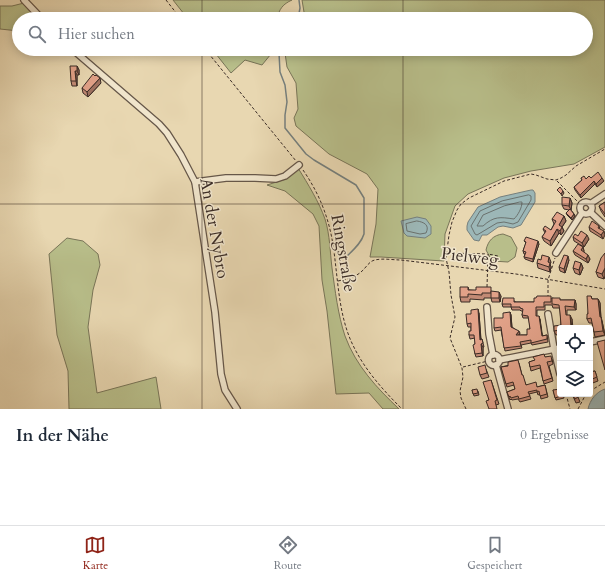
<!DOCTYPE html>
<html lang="de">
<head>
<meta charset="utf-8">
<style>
	:root { --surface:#fff; --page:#f6f6f7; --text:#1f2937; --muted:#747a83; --line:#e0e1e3; --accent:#8f2418 }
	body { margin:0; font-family:Cardo,serif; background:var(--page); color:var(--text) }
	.controls { position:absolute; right:12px; bottom:12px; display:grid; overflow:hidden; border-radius:4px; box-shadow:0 2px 10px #0003 }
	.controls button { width:36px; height:36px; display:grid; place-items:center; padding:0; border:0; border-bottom:1px solid var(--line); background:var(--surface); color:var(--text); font:20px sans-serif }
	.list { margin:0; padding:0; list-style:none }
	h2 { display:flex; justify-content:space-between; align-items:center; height:52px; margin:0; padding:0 16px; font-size:17px }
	h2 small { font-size:13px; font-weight:400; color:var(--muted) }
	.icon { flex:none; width:22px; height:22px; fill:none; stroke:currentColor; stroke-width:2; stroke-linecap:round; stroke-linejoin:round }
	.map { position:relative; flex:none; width:605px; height:409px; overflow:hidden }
	.search { position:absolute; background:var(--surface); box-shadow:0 2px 10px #0003; left:12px; right:12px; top:12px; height:44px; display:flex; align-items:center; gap:10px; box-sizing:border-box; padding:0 14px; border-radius:22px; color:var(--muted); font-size:15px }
	.sheet { height:116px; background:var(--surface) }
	nav { display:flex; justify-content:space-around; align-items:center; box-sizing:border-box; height:56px; border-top:1px solid var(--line); background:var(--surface); font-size:11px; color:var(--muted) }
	nav a { display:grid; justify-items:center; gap:2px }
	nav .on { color:var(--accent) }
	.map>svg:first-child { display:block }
	.green { fill:#b8be8a; stroke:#797558 }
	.water { fill:#9cb7b7; stroke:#757f7d }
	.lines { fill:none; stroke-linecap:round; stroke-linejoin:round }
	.shore { stroke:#6b726e; stroke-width:1 }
	.stream { stroke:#757f7d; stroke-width:1.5 }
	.minor-casing { stroke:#665749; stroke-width:8 }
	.path { stroke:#3a2c26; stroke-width:1; stroke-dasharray:3 2; stroke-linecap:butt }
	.minor { stroke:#f0e5cc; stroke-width:5.5 }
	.wall { fill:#c28a75; stroke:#3a2c26 }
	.shaded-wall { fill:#9e715f; stroke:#3a2c26 }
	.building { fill:#e1a188; stroke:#3a2c26 }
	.grid { fill:none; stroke:#3a2c26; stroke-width:1; stroke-opacity:0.55 }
	.labels { text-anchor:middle; stroke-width:3; stroke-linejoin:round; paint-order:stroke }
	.street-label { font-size:17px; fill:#3a2c26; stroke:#f0e5cc }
</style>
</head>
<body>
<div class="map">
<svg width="605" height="409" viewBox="0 0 605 409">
	<rect width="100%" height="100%" fill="#e8d7b1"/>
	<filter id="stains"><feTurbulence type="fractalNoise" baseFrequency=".005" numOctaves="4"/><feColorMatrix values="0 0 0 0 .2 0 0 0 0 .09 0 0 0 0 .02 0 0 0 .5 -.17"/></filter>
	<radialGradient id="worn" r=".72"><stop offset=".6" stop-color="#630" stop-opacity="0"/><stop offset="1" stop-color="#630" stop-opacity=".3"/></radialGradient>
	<g class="green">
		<path d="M173,0h119c-9,4 -13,9 -15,19h-89z"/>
		<path d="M302,0h303v147l-31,17 -43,7 -27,7 -36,16 -13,12 -10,28 -1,27 -63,-4h-11l6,-33 2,-35 -11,-15 -38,-20 -33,-28 -2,-8 4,-9 -2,-26 -9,-16 -2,-14 2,-4h299v-30h-284l2,-7z"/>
		<path d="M24,3l14,16h-19v12l-19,-2v-23h12z"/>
		<path d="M212,49h63l-13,16 -17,-5 -14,13z"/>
		<path d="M298,168c10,16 21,34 27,51 5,16 5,33 7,49 3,22 6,47 13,68 11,30 32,52 54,73h-16l-14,-16 -33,1 -9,-83 -5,-31 -3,-54 -6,-12 -28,-23 -18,-6 19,-6z"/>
		<path d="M503,234l8,3 6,11 -2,9 -7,5 -16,-1 -6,-11c2,-9 7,-15 17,-16z"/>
		<path d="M67,238l16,3 15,13 2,11 -7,25 -5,37 9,66 59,-16 5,32h-92l-1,-38 -11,-36 -8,-81z"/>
	</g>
	<g class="water">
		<path d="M531,190h2l2,3v9l-14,23 -8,3 -10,-2 -5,1 -11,8h-5l-3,6 -5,-1 -7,-10v-4l1,-4 10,-15 22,-10z"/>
		<path d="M417,217l9,2 5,7v8l-6,4 -18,-2 -3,-3 -3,-12z"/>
		<path d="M605,389v20h-17c2,-9 8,-17 17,-20z"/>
	</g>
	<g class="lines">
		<g class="shore">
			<path d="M529,195l2,1v4l-13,22 -5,2 -9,-2 -7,1 -20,12 -2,-1 -4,-8 9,-15 22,-10z"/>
			<path d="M520,202h2c0,6 -4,13 -8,17 -14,-2 -20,-3 -31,7h-6l6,-11 21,-9z"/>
			<path d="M417,221c7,1 13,4 9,12l-6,1 -13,-3 -1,-7z"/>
		</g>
		<g class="stream">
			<path d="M298,19l2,-11 -1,-8"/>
			<path d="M280,49l-1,4 1,19 5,13 2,17 -2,13v13l21,26 8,6 42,25 8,13v36c-3,10 -12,17 -19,24"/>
		</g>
		<g class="minor-casing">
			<g id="minor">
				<path d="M24,0l18,19"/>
				<path d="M72,49l87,75 8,9 14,22 14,27 20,130 6,62 4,16 12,19"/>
				<path d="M195,182l31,-4h29l21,1 9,-3 14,-11"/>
				<circle cx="586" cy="208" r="6"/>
				<path d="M590,204l15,-10"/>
				<path d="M590,212l15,14"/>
				<path d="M556,253l26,-40"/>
				<path d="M487,307l2,27 4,21"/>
				<path d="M548,314l6,35 6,25"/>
				<path d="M590,342l15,-3"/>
				<circle cx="494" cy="360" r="5.5"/>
				<path d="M499,360l61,-12"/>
				<path d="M496,365l12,44"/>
			</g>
		</g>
		<g class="path">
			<path d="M166,0l15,19"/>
			<path d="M205,49l91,112"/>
			<path d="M303,170c16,23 26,48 30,75 5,32 5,66 18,96 12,27 31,48 51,68"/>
			<path d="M557,181l24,24"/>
			<path d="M447,253l40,1"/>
			<path d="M338,281c8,-2 16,-3 23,-9 5,-4 8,-11 14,-12 8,-2 18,0 26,0l115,14 89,15"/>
			<path d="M487,287l1,-33 10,2"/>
			<path d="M548,298v-18l7,-22"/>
			<path d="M463,367l25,-6"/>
			<path d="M590,391l15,-9"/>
			<path d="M566,394l4,15"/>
			<path d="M466,409l-5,-11 -1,-7 3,-14 -1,-9 -12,-30 5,-21 -4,-22 -2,-23 -3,-14 3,-23 3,-13 5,-12 4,-6 8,-6 35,-17 27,-7 5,1 11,4 9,1 5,-2 5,-3 10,-9 29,-17"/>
			<path d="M578,409l8,-15"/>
		</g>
		<use href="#minor" class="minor"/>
	</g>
	<g class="wall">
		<path d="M77,66l2,4v5h-2v11h-5l-1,-5z"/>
		<path d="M101,83l-13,14 -5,-4 -1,-5z"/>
		<path d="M581,178l5,1 5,-1 13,3 -7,6 -2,-3 -14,14 -6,-8 -1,-3 8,-7z"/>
		<path d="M570,198l2,5 -1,7 3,4 1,2 -3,4 -5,-5 -1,-2 3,-3 -5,-1 -2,-4z"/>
		<path d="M605,202v15l-4,-6 -2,-5z"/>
		<path d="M564,216l2,5 -4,6 2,4 -3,4 -2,-2 -8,13 -7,-5 -2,-4 3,-4 -2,-4 8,1 3,-6 -2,-5z"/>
		<path d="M599,226l1,3 3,10 -13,-8 -1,-4z"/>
		<path d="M578,236l11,3 -5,8 -10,-6 -1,-4z"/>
		<path d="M524,241l15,3 -6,18 -8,-3 -1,-2 1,-3h-1l-1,-3 3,-8z"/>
		<path d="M583,247l1,4v1l6,7 -2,4 -13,-8 -2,-4z"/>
		<path d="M605,253l-1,26 -6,-2 -2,-5z"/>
		<path d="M541,260l10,2 -1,2 1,3 -1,5 -12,-4 -1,-5z"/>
		<path d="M569,260l-4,13 -5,-2 -1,-4z"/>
		<path d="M581,263l2,5 -3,7 -5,-2 -2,-5z"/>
		<path d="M468,287l1,3 24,2 8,4 -1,6h-8l-1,-4h-7v2l-14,-1v3h-9l-1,-5z"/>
		<path d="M591,296l1,3h6l2,4 1,14 1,4 3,14 -10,2 -3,-14h-3l-2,-4z"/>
		<path d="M552,298l9,2h14l1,4v6h-9v5l5,4v8l2,1h-14v6l-4,1 -2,-4 7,-6 -1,-17h-7l-1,-3h-7v5h-8v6l3,3 2,17 5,-1 1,7 -16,3 -1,-2 -10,2 1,3 -17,3 -4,-21 -6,1 -1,-3 9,-10 7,-6 1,3 1,12 8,6 -1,2h8l3,-6 -1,-11h-6l-1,-3 1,-4h-2l-1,-1h-8l-1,-3h-8l-1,-3 13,-3v1h19z"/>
		<path d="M479,313l2,26h1l2,8h-1v9l-7,1 -1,-3v-16l-5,1 -1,-4 2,-4v-4h-3l-1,-3z"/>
		<path d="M546,357l6,2 1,5 -4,2 4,15 -9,3 -4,-16 -9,3 -2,-9z"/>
		<path d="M519,363l3,12 4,10 11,2 8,-2 3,12 -7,2 -1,-5 -2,1 -1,-3 -8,2 2,5 -11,3 -2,-3 -6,1 -1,-1 -1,1 -3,-8 8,-3 -1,-4 -7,2 -6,-20z"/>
		<path d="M486,369l3,8 -7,2 -2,-4z"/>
		<path d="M595,371l3,10 -8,3v-12z"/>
		<path d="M491,380l8,24 -3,1 -7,-5z"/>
		<path d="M472,390l6,1 1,4 -5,1z"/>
		<path d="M553,390l10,4 1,4 -8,2z"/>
		<path d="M572,394h6l1,2 -1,1 2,5 -4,1z"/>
	</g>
	<g class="shaded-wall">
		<path d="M77,66l2,4v5l-2,-4z"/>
		<path d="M75,71l2,4v11l-1,-5z"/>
		<path d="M100,78l1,5 -13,14 -1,-5z"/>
		<path d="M602,178l2,3 -7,6 -1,-3z"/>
		<path d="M594,181l1,3 -14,14 -1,-3z"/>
		<path d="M563,191l1,2 -2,3 -1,-2z"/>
		<path d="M570,198l2,5 -1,7 -2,-4z"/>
		<path d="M574,214l1,2 -3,4 -1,-2z"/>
		<path d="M564,216l2,5 -4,6 2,4 -3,4 -1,-4 -1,-6z"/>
		<path d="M557,229l2,4 -8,13 -1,-5z"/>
		<path d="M604,231l1,4 -2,4 -2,-4z"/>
		<path d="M587,235l2,4 -5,8 -2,-4z"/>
		<path d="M538,241l1,3 -6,18v-3z"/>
		<path d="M583,247l1,4 -2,3 -1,-4z"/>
		<path d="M588,255l2,4 -2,4 -2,-4z"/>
		<path d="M568,256l1,4 -4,13 -1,-4z"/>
		<path d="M549,257l2,5 -1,2 1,3 -1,5 -2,-10z"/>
		<path d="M581,263l2,5 -3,7 -1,-5z"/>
		<path d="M605,268v8l-1,3 -2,-5z"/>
		<path d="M499,292l2,4 -1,6 -1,-4z"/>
		<path d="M598,299l2,4 1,18 -1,-4z"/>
		<path d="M575,300l1,4v6l-2,-3z"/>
		<path d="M478,309l1,4 2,30 -1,-3z"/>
		<path d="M510,312l1,3 1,14 -1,-2z"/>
		<path d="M570,315l2,4 1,9h-1z"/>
		<path d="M539,316l1,3 3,20 -1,-3z"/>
		<path d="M601,317l1,4 3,14 -2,-4z"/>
		<path d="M519,331l1,2 -3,5 -1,-3z"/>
		<path d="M481,344l2,3v9l-1,-3z"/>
	</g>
	<g class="building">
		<path d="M70,66h7v5h-2l1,10h-5z"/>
		<path d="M93,74l2,2 1,-1 4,3 -13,14 -5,-4z"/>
		<path d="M598,172l4,6 -6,6 -2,-3 -14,14 -6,-8 8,-7 -1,-2 3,-2 2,3 3,-3 2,2z"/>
		<path d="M560,187l3,4 -2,3 -4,-4z"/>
		<path d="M562,197l8,1 -1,8 -7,-1z"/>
		<path d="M605,202v12l-6,-8z"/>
		<path d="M570,209l4,5 -3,4 -5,-5z"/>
		<path d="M557,212l7,4 -5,9 3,2 -2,4 -3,-2 -7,12 -8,-4 4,-6 -3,-2 2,-3 6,4 5,-9 -4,-2z"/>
		<path d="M592,221l7,5 -1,2 6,3 -3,4 -12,-8z"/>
		<path d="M581,231l6,4 -5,8 -9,-6 2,-3 3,2z"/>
		<path d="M526,237l12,4 -5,18 -9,-2 2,-5 -3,-1 3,-9 -2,-1z"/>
		<path d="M578,244l5,3 -2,3 7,5 -2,4 -13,-8z"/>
		<path d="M605,253v15l-3,6 -6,-2 5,-14z"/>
		<path d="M542,255l7,2 -1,5 2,1 -1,4 -12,-4 1,-4 3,1z"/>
		<path d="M564,255l4,1 -4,13 -5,-2z"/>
		<path d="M575,261l6,2 -2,7 -6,-2z"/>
		<path d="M460,287h8v3h8v-3h15v6h-9v2l-14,-1v3h-8z"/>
		<path d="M491,291l8,1v6h-8z"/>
		<path d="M537,296h14v6h-7v5h-8v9h3l3,20 5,-1v4l-16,4v-3l-11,2 1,4 -17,2 -3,-21 -7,1v-10h9v-5l7,-1 1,15 8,4 -3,4h11v-6h3l-2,-13 -6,-1 1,-6 -3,-1v-1h-9v-3h-9l1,-6h11v4h20v-4h2z"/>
		<path d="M587,296h4l1,3h6l2,18h1l2,14 -9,1 -3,-14 -4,1v-5h1z"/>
		<path d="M552,298h8v2h15l-1,7 -9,-1 1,9h4l1,12h2v1h-13v2l-6,1v-5l7,-1 -1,-12 -1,-8 -7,-1z"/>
		<path d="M478,309l2,31 2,-1 1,4 -2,1 1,9 -7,1 -2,-9 2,-1 -1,-9h-5v-4h2v-8l-4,1 -1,-10h5v-4z"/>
		<path d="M605,340v30l-8,-28z"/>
		<path d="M544,354l1,3 6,-1 1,5 -5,1 5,16 -9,3 -3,-16 -10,2 -1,-5 6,-2 -2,-3z"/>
		<path d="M518,360l4,15h1l3,10 10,-3 1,5 8,-2 2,9 -7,2 -1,-5 -2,1v-2l-9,2 2,4 -11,3 -1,-3 -7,2 -1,-2 -1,1 -2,-5 8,-3 -2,-7 -7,2 -5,-17 7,-1v-4z"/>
		<path d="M485,365l2,8 -7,2 -2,-8z"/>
		<path d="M595,371l2,6 -7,3v-8z"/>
		<path d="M491,380l6,20 -2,1 2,8h-8l-3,-8 3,-1 -6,-18z"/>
		<path d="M477,389l1,4 -5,1 -1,-4z"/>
		<path d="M560,389v5h3l1,1 -9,3 -2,-8z"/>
		<path d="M572,394h5l1,3 -3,2z"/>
	</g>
	<path class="grid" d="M202,0v19M403,0v19M202,49v360M403,49v360M0,204h605"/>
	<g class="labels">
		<g class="street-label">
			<text transform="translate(215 228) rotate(80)" y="6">An der Nybro</text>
			<text transform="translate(344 253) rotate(80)" y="6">Ringstraße</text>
			<text transform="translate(470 256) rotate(7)" y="6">Pielweg</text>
		</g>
	</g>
	<rect width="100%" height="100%" filter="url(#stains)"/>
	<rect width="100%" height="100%" fill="url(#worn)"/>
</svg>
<div class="controls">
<button><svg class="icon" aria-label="locate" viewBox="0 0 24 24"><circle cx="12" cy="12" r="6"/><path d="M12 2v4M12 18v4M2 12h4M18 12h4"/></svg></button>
<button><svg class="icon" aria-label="layers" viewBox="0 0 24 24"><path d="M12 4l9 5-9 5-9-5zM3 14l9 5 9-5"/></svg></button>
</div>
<div class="search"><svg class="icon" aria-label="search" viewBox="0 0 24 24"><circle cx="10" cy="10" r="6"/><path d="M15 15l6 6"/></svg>Hier suchen</div>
</div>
<section class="sheet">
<h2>In der Nähe<small>0 Ergebnisse</small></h2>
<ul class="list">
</ul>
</section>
<nav>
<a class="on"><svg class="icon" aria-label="map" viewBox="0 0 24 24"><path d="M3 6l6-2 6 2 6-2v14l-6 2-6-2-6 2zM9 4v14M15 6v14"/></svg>Karte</a>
<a><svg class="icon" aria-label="directions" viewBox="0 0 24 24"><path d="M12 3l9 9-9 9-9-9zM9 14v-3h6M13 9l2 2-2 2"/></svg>Route</a>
<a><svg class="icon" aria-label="saved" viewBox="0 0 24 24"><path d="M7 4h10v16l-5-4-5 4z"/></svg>Gespeichert</a>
</nav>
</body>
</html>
